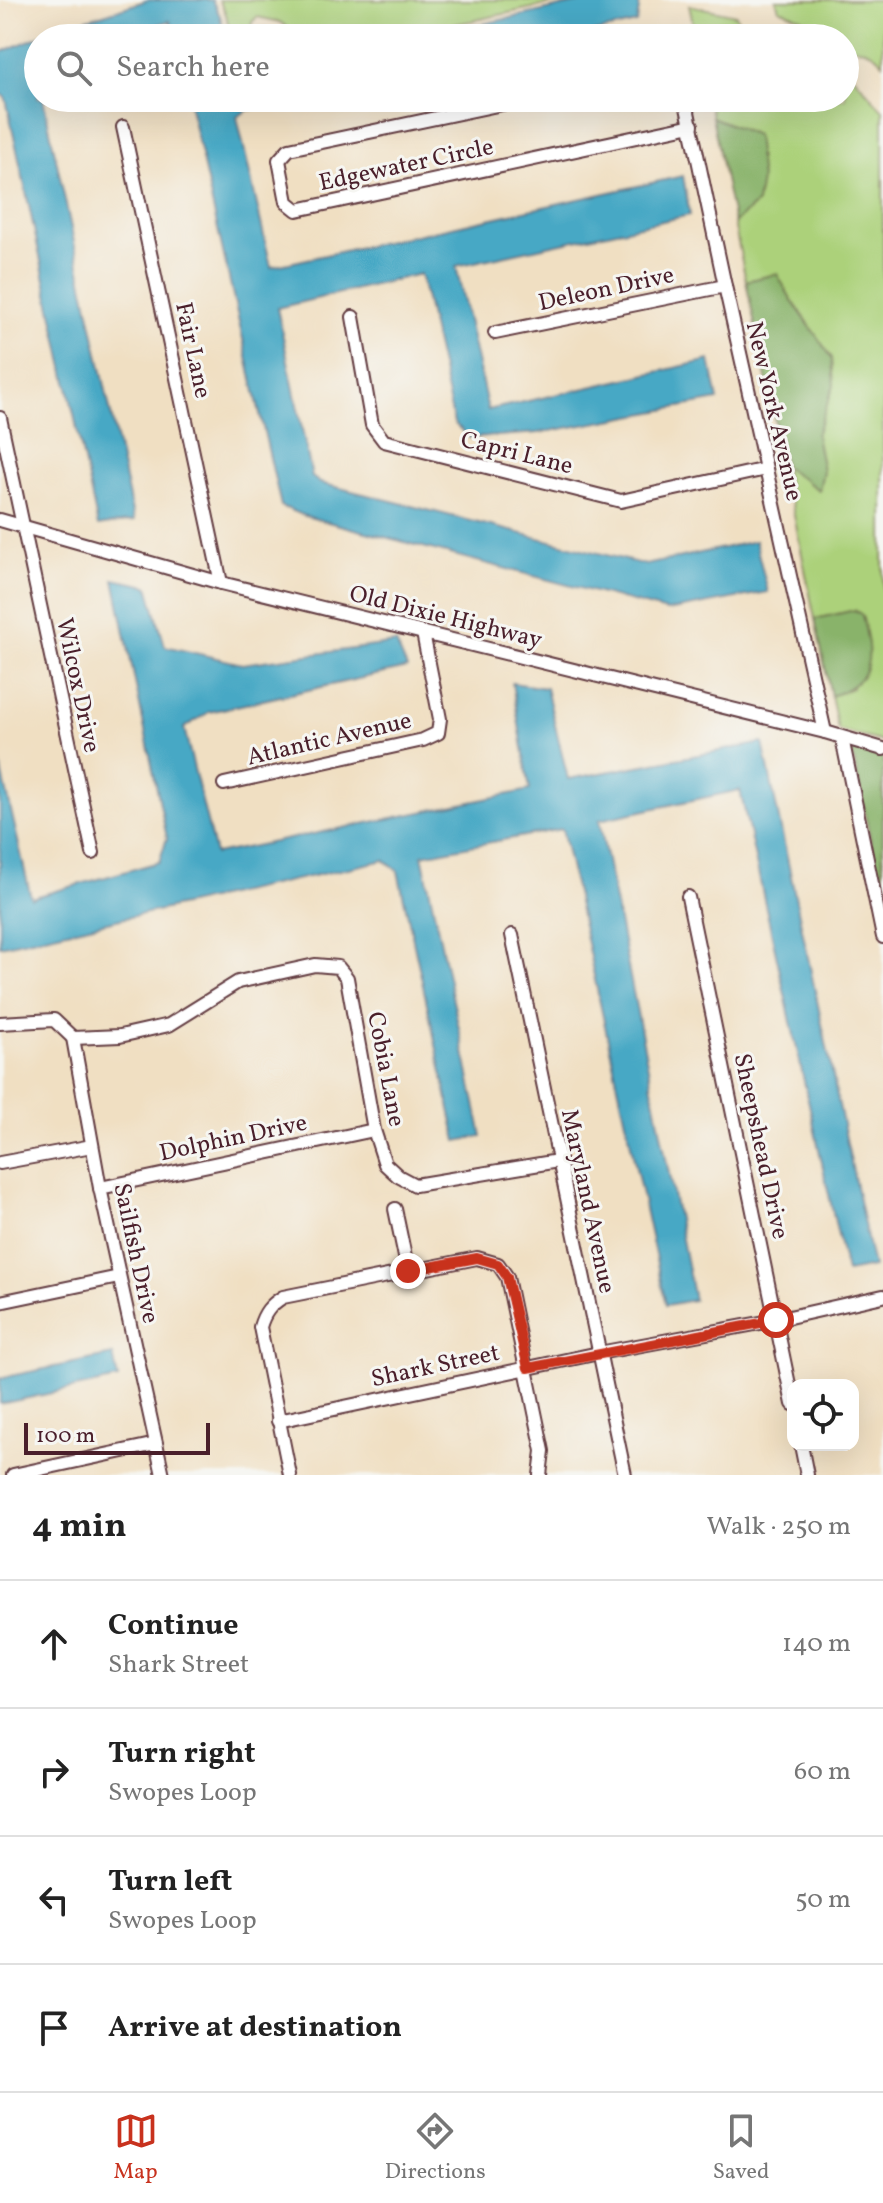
<!DOCTYPE html>
<html lang="en">
<head>
<meta charset="utf-8">
<style>
	:root { --surface:#fff; --page:#f6f6f6; --text:#222; --muted:#767676; --line:#e0e0e0; --accent:#c8321e }
	body { margin:0; font-family:Vollkorn,serif; background:var(--page); color:var(--text) }
	.controls { position:absolute; right:24px; bottom:24px; display:grid; overflow:hidden; border-radius:16px; box-shadow:0 8px 32px #0002 }
	.controls button { width:72px; height:72px; display:grid; place-items:center; padding:0; border:0; border-bottom:2px solid var(--line); background:var(--surface); color:var(--text); font:40px sans-serif }
	.scale { position:absolute; left:24px; bottom:20px; width:186px; box-sizing:border-box; padding-left:8px; border:4px solid #4a1f2b; border-top:0; font-size:22px; line-height:28px; white-space:nowrap; color:#4a1f2b; -webkit-text-stroke:6px #f6f6f2; paint-order:stroke }
	.stop { position:absolute; width:24px; height:24px; margin:-18px; border:6px solid #c8321e; border-radius:50%; background:#fff }
	.stop.end { background:#c8321e; border-color:#fff; box-shadow:0 2px 8px #0008 }
	.list { margin:0; padding:0; list-style:none }
	h2 { display:flex; justify-content:space-between; align-items:center; height:104px; margin:0; padding:0 32px; font-size:34px }
	h2 small { font-size:26px; font-weight:400; color:var(--muted) }
	.list li { display:grid; grid-template-columns:52px 1fr auto; gap:24px; align-items:center; box-sizing:border-box; height:128px; padding:0 32px; border-top:2px solid var(--line) }
	.list b { display:block; font-size:30px; white-space:nowrap }
	.list p { margin:0; font-size:26px; white-space:nowrap; color:var(--muted) }
	.list em { font-size:26px; font-style:normal; color:var(--muted) }
	.icon { flex:none; width:44px; height:44px; fill:none; stroke:currentColor; stroke-width:2; stroke-linecap:round; stroke-linejoin:round }
	.map { position:relative; flex:none; width:883px; height:1475px; overflow:hidden }
	.search { position:absolute; background:var(--surface); box-shadow:0 8px 32px #0002; left:24px; right:24px; top:24px; height:88px; display:flex; align-items:center; gap:20px; box-sizing:border-box; padding:0 28px; border-radius:44px; color:var(--muted); font-size:30px }
	.sheet { height:616px; background:var(--surface) }
	nav { display:flex; justify-content:space-around; align-items:center; box-sizing:border-box; height:112px; border-top:2px solid var(--line); background:var(--surface); font-size:22px; color:var(--muted) }
	nav a { display:grid; justify-items:center; gap:4px }
	nav .on { color:var(--accent) }
	.map>svg:first-child { display:block }
	.green { fill:#acd17a; stroke:#7b7852; stroke-width:2 }
	.forest { fill:#89b36a; stroke:#6a694a; stroke-width:2 }
	.water { fill:#46a8c5; stroke:#486478; stroke-width:2 }
	.lines { fill:none; stroke-linecap:round; stroke-linejoin:round }
	.minor-casing { stroke:#633c42; stroke-width:16 }
	.minor { stroke:#fff; stroke-width:12 }
	.route { stroke:#c8321e; stroke-width:10 }
	.labels { text-anchor:middle; stroke-width:6; stroke-linejoin:round; paint-order:stroke }
	.street-label { font-size:24px; fill:#4a1f2b; stroke:#f6f6f2 }
</style>
</head>
<body>
<div class="map">
<svg width="883" height="1475" viewBox="0 0 883 1475">
	<rect width="100%" height="100%" fill="#f6f6f2"/>
	<filter id="ink" filterUnits="userSpaceOnUse"><feTurbulence type="fractalNoise" baseFrequency=".0125" numOctaves="2"/><feDisplacementMap in="SourceGraphic" scale="16" xChannelSelector="R" yChannelSelector="G"/><feConvolveMatrix kernelMatrix="1 2 1 2 8 2 1 2 1" color-interpolation-filters="sRGB"/></filter>
	<filter id="wash" filterUnits="userSpaceOnUse"><feTurbulence type="fractalNoise" baseFrequency=".006" numOctaves="4" result="noise"/><feDisplacementMap in="SourceGraphic" scale="32" xChannelSelector="R" yChannelSelector="G"/><feGaussianBlur stdDeviation="1.8" result="paint"/><feColorMatrix in="noise" values="0 0 0 0 0 0 0 0 0 0 0 0 0 0 0 0 0 1.4 0 .05"/><feComposite in="paint" operator="in"/></filter>
	<g filter="url(#wash)">
		<rect width="100%" height="100%" fill="#f0dfc2"/>
		<g class="green">
			<path d="M219,0h351l-179,38h-91l-20,-16 -23,-5 -5,5 -3,16h-18l-5,-24z"/>
			<path d="M776,0h107v63c-10,-13 -22,-15 -38,-17v-8h-34l-3,-17 -29,-12z"/>
			<path d="M689,5l47,10 9,23h-49z"/>
			<path d="M845,66l38,44v632l-45,-12 -7,-34 21,-8 3,-78 -40,9 -31,-153 35,24 4,-19 -8,-36 19,-50 -26,-63 -17,-23 -14,-25 -31,7 -12,-58 23,-20 -1,-68 -44,-18 -4,-19h137z"/>
		</g>
		<g class="forest">
			<path d="M712,117l44,18 5,45 -4,23 -23,20z"/>
			<path d="M777,274l14,25 41,59 2,27 -18,50 7,36 -4,19 -35,-24 -38,-185z"/>
			<path d="M855,610l7,5c10,41 14,65 -31,81l-16,-77z"/>
			<path d="M851,747l32,9v145z"/>
		</g>
		<g class="water">
			<path d="M148,0h64l8,16 5,22h-50l-5,-17 -63,17h-69v19l-4,5 4,16v20h5l91,423 -36,5 -92,-427 -6,-7v-39l56,-24z"/>
			<path d="M593,0h47l-3,23 -69,15h-150z"/>
			<path d="M188,98h113l-53,12 -11,7 34,150 412,-91 7,39 -234,51 32,144 222,-50 8,40 -179,33 -69,5 -16,-15 -34,-149 -143,34 35,169 8,6 326,82 109,-24 13,51 -101,19 -362,-95 -24,-10z"/>
			<path d="M114,579l34,7 17,60 77,18 154,-21 11,25 -198,44 -25,16 31,126 315,-64 -18,-107 34,5 22,91 195,-36 110,524 -27,5 -106,-482 -141,30 95,480 -28,5 -104,-476 -140,26 60,281 -25,5 -59,-270 -14,-11 -384,86v-184l31,136 128,-36 8,-24z"/>
			<path d="M113,1355l5,24 -118,25v-26z"/>
		</g>
	</g>
	<g filter="url(#ink)">
		<g class="lines">
			<g class="minor-casing">
				<g id="minor">
					<path d="M530,98l-241,51 -10,11 8,42 10,8 395,-85"/>
					<path d="M685,98l40,188 100,446"/>
					<path d="M123,127l98,456"/>
					<path d="M353,317l19,108 12,16 237,60 145,-32"/>
					<path d="M495,333l230,-47"/>
					<path d="M0,418l93,435"/>
					<path d="M0,520l221,63 604,149 58,17"/>
					<path d="M842,738l41,199"/>
					<path d="M224,784l199,-44 15,-7 2,-14 -17,-86"/>
					<path d="M688,897l105,507"/>
					<path d="M512,935l113,540"/>
					<path d="M0,1023l54,-3 19,18 47,-2 49,-11 69,-43 77,-17 23,2 9,11 27,152 11,34 13,12 17,9 143,-24"/>
					<path d="M73,1038l27,150 63,287"/>
					<path d="M0,1163l92,-17"/>
					<path d="M100,1188l274,-58"/>
					<path d="M395,1209l13,62"/>
					<path d="M0,1302l119,-25"/>
					<path d="M278,1421l321,-68 177,-33 107,-24"/>
					<path d="M801,1445l6,30"/>
					<path d="M13,1475l143,-31"/>
					<path d="M290,1475l-30,-148c4,-14 10,-22 23,-30l194,-39 21,6 9,13 36,174 -3,24"/>
				</g>
			</g>
			<use href="#minor" class="minor"/>
		</g>
	</g>
	<g class="lines" filter="url(#ink)">
		<path class="route" d="M408,1271l69,-13 21,6 9,13 21,91 248,-48"/>
	</g>
	<g class="labels">
		<g class="street-label">
			<text transform="translate(406 164) rotate(-12)" y="8">Edgewater Circle</text>
			<text transform="translate(606 288) rotate(-12)" y="8">Deleon Drive</text>
			<text transform="translate(194 350) rotate(78)" y="8">Fair Lane</text>
			<text transform="translate(775 411) rotate(77)" y="8">New York Avenue</text>
			<text transform="translate(517 452) rotate(14)" y="8">Capri Lane</text>
			<text transform="translate(446 616) rotate(14)" y="8">Old Dixie Highway</text>
			<text transform="translate(79 685) rotate(78)" y="8">Wilcox Drive</text>
			<text transform="translate(329 738) rotate(-13)" y="8">Atlantic Avenue</text>
			<text transform="translate(387 1069) rotate(79)" y="8">Cobia Lane</text>
			<text transform="translate(233 1137) rotate(-12)" y="8">Dolphin Drive</text>
			<text transform="translate(762 1146) rotate(78)" y="8">Sheepshead Drive</text>
			<text transform="translate(589 1201) rotate(78)" y="8">Maryland Avenue</text>
			<text transform="translate(137 1253) rotate(78)" y="8">Sailfish Drive</text>
			<text transform="translate(435 1365) rotate(-12)" y="8">Shark Street</text>
		</g>
	</g>
</svg>
<div class="controls">
<button><svg class="icon" aria-label="locate" viewBox="0 0 24 24"><circle cx="12" cy="12" r="6"/><path d="M12 2v4M12 18v4M2 12h4M18 12h4"/></svg></button>
</div>
<div class="scale">100 m</div>
<div class="stop" style="left:776px;top:1320px"></div>
<div class="stop end" style="left:408px;top:1271px"></div>
<div class="search"><svg class="icon" aria-label="search" viewBox="0 0 24 24"><circle cx="10" cy="10" r="6"/><path d="M15 15l6 6"/></svg>Search here</div>
</div>
<section class="sheet">
<h2>4 min<small>Walk · 250 m</small></h2>
<ul class="list">
<li><svg class="icon" aria-label="ahead" viewBox="0 0 24 24"><path d="M12 20V5M6 11l6-6 6 6"/></svg><div><b>Continue</b><p>Shark Street</p></div><em>140 m</em></li>
<li><svg class="icon" aria-label="right" viewBox="0 0 24 24"><path d="M7 20v-9h11M14 6l5 5-5 5"/></svg><div><b>Turn right</b><p>Swopes Loop</p></div><em>60 m</em></li>
<li><svg class="icon" aria-label="left" viewBox="0 0 24 24"><path d="M17 20v-9H6M10 6l-5 5 5 5"/></svg><div><b>Turn left</b><p>Swopes Loop</p></div><em>50 m</em></li>
<li><svg class="icon" aria-label="arrive" viewBox="0 0 24 24"><path d="M6 21V4h12l-3 4 3 4H6"/></svg><div><b>Arrive at destination</b></div></li>
</ul>
</section>
<nav>
<a class="on"><svg class="icon" aria-label="map" viewBox="0 0 24 24"><path d="M3 6l6-2 6 2 6-2v14l-6 2-6-2-6 2zM9 4v14M15 6v14"/></svg>Map</a>
<a><svg class="icon" aria-label="directions" viewBox="0 0 24 24"><path d="M12 3l9 9-9 9-9-9zM9 14v-3h6M13 9l2 2-2 2"/></svg>Directions</a>
<a><svg class="icon" aria-label="saved" viewBox="0 0 24 24"><path d="M7 4h10v16l-5-4-5 4z"/></svg>Saved</a>
</nav>
</body>
</html>
